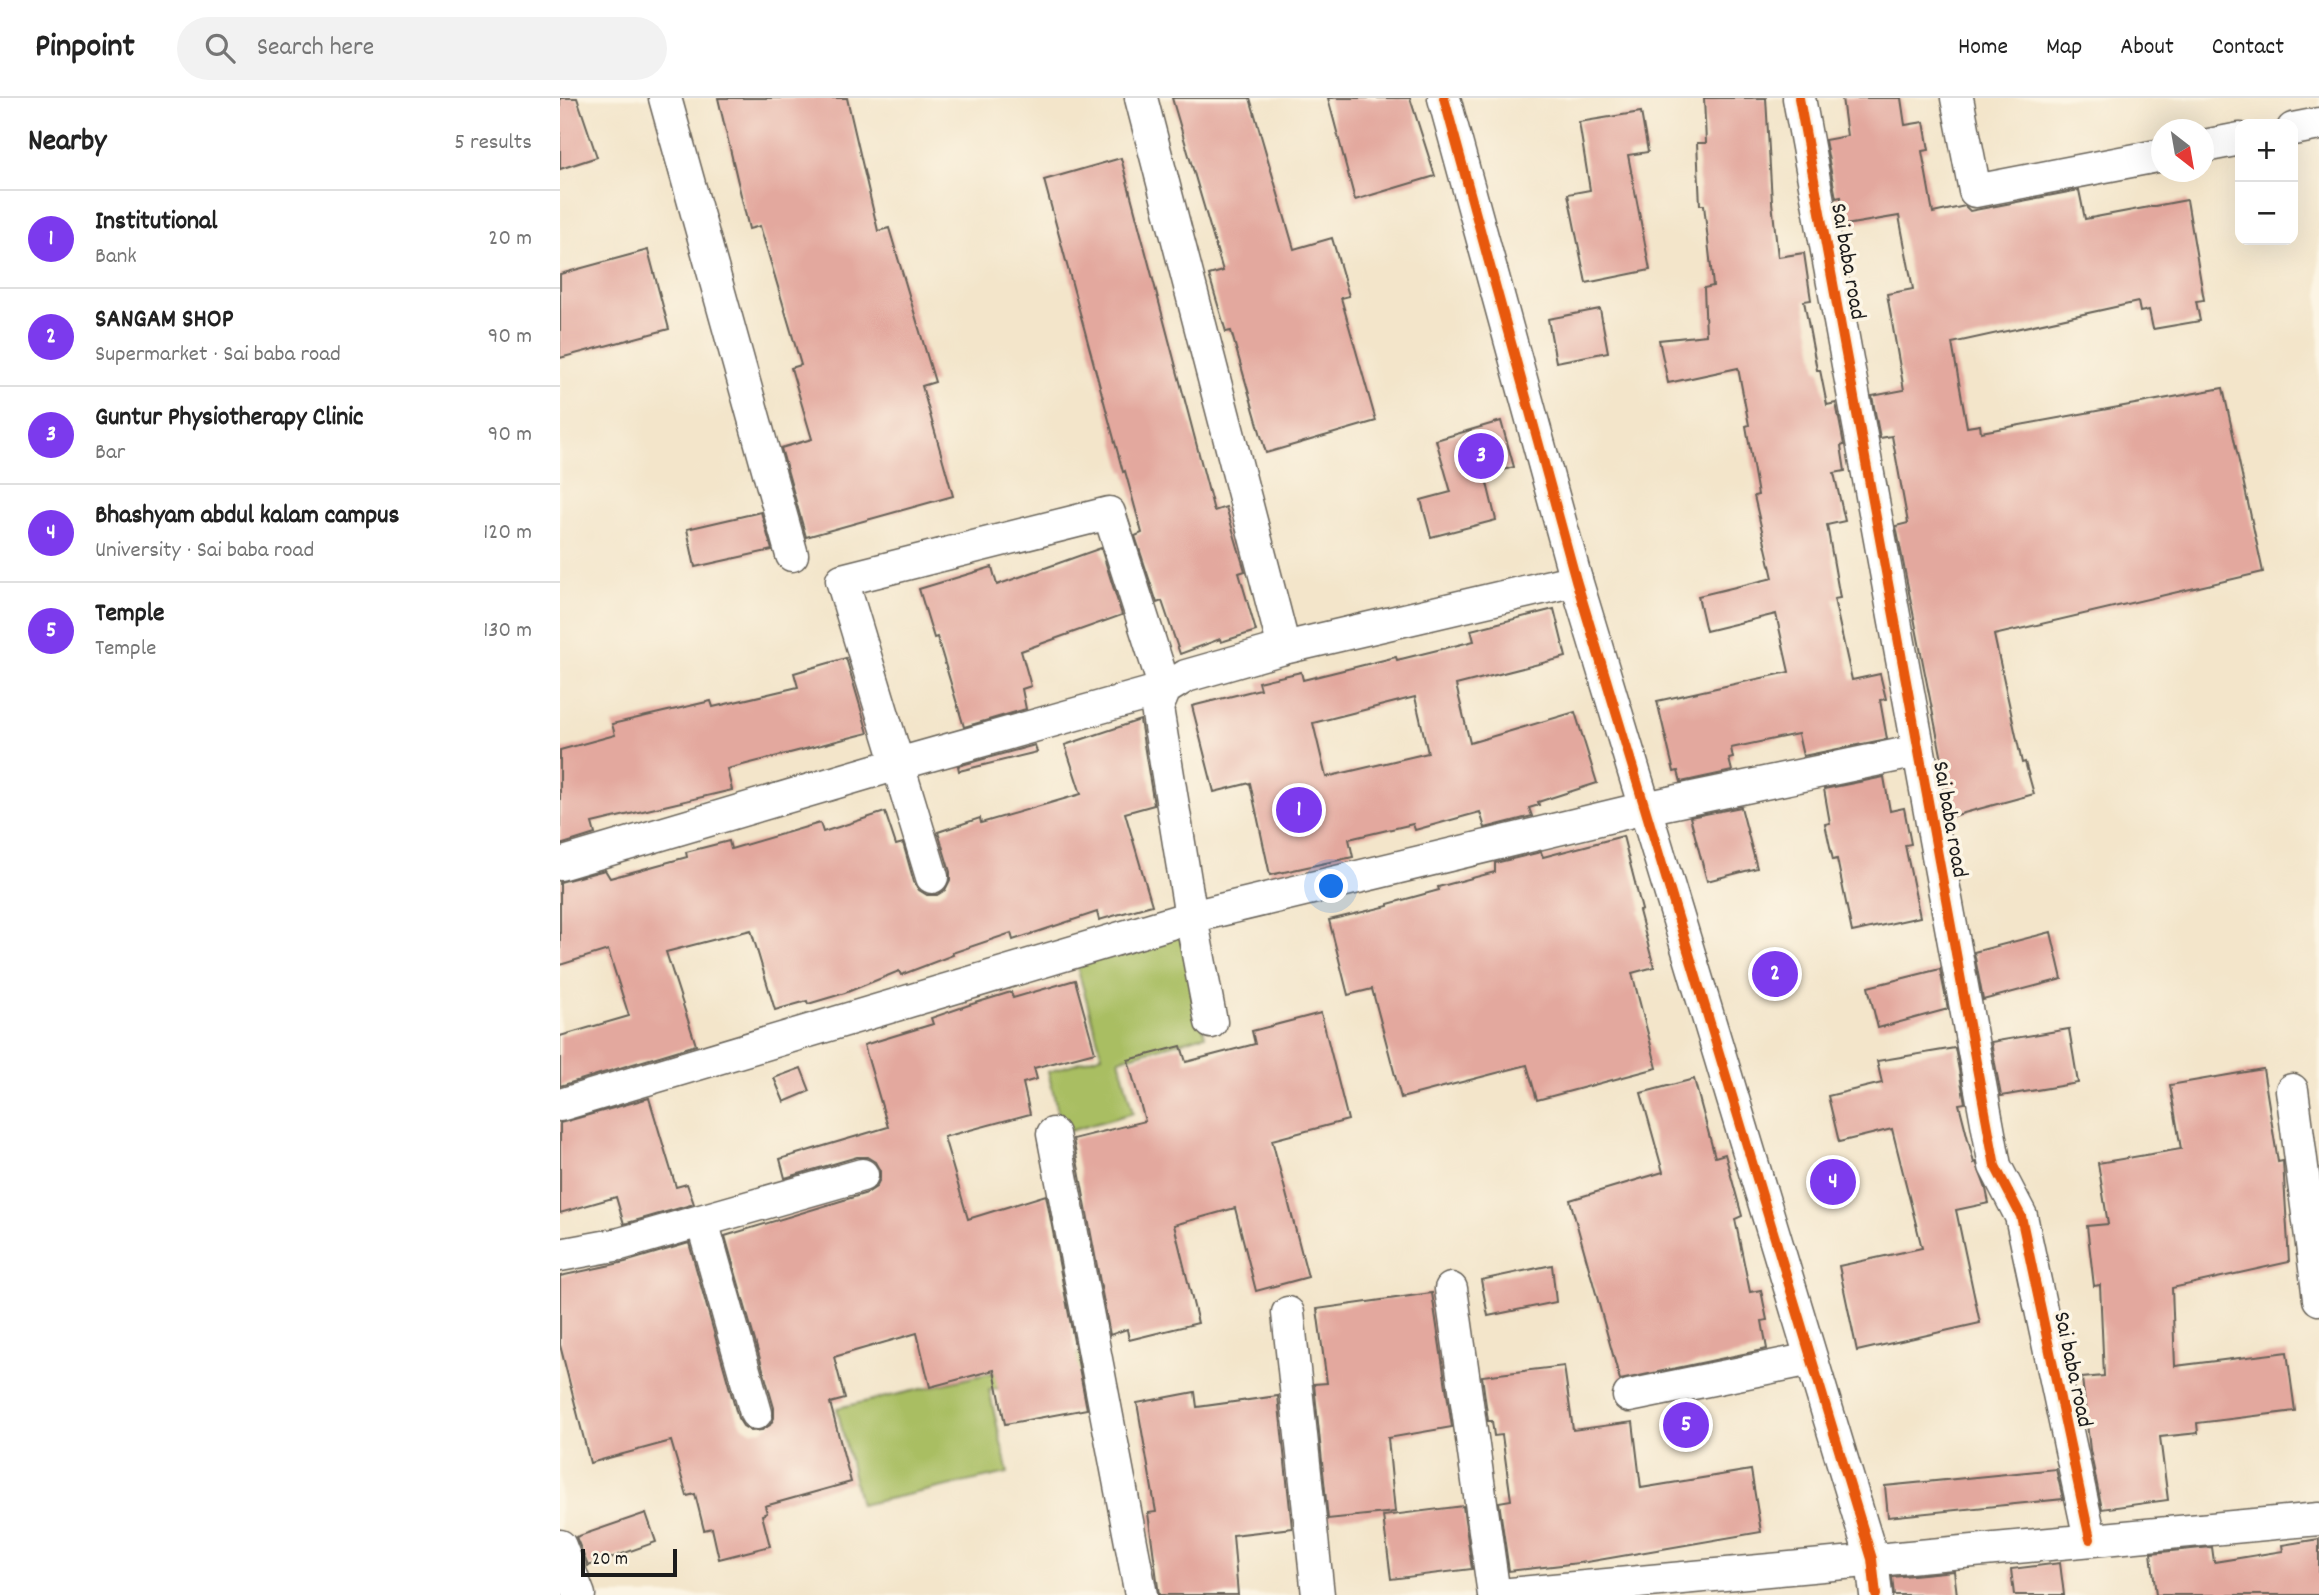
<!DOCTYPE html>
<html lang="en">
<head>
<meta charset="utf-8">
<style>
	:root { --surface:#fff; --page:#f2f2f2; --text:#222; --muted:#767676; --line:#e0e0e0; --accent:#7c3aed }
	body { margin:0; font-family:Dekko,sans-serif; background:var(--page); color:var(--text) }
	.controls { position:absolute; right:21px; top:21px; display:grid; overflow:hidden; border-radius:14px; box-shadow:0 7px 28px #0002 }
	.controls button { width:63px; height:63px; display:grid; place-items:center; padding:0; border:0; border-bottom:2px solid var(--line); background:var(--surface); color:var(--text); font:35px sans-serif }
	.compass { position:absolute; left:1591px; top:21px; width:63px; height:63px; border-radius:50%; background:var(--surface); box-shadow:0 7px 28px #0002; rotate:149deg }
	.scale { position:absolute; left:21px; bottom:18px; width:96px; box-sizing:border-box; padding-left:7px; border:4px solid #1c1c1c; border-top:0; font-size:19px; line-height:24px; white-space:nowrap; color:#1c1c1c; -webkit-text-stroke:5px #fcf5e5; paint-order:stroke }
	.you { position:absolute; left:772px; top:789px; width:24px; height:24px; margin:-18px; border:5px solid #fff; border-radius:50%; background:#1a73e8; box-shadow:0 0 0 10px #1a73e833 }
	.badge { display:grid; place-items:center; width:46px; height:46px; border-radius:50%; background:var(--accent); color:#fff; font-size:23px; font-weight:700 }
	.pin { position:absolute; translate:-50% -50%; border:4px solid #fff; box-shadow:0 2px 7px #0006 }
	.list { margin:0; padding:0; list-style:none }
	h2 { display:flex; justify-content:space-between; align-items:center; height:91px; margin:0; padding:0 28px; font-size:30px }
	h2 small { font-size:23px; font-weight:400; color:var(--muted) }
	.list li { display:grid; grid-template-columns:46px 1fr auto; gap:21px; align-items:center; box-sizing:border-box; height:98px; padding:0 28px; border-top:2px solid var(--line) }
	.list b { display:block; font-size:26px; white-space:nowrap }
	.list p { margin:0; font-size:23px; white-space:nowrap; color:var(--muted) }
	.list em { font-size:23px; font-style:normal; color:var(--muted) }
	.icon { flex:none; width:38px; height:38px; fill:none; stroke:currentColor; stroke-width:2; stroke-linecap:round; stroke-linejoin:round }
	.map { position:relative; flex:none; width:1759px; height:1497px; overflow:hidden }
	header { display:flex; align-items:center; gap:42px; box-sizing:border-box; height:98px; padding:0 35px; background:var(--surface); border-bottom:2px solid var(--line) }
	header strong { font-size:33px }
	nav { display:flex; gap:38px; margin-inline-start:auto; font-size:24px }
	.search { width:490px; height:63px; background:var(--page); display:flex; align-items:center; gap:18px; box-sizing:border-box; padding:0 24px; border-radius:38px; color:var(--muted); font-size:26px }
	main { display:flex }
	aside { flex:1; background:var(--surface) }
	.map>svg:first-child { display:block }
	.green { fill:#a9be62; stroke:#626d3f; stroke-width:2 }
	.building { fill:#e3a89e; fill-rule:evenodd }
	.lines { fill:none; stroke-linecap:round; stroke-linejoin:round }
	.street-casing { stroke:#676259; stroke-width:35 }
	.street { stroke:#fff; stroke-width:32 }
	.cycleway-casing { stroke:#fcf5e5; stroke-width:15 }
	.cycleway { stroke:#e8590c; stroke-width:10 }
	.labels { text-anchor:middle; stroke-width:7; stroke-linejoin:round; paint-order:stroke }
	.street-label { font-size:23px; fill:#1c1c1c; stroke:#fcf5e5 }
</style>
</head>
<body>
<header>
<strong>Pinpoint</strong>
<div class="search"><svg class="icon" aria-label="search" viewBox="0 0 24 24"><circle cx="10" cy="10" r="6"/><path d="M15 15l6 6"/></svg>Search here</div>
<nav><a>Home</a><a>Map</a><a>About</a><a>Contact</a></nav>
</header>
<main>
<aside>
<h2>Nearby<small>5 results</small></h2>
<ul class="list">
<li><span class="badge">1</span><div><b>Institutional</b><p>Bank</p></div><em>20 m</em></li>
<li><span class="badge">2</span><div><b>SANGAM SHOP</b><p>Supermarket · Sai baba road</p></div><em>90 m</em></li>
<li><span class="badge">3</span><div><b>Guntur Physiotherapy Clinic</b><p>Bar</p></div><em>90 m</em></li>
<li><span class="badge">4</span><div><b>Bhashyam abdul kalam campus</b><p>University · Sai baba road</p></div><em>120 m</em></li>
<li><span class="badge">5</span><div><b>Temple</b><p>Temple</p></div><em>130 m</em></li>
</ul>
</aside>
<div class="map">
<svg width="1759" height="1497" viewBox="0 0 1759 1497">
	<rect width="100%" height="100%" fill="#fcf5e5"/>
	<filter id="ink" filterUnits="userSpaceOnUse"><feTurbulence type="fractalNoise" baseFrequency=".0143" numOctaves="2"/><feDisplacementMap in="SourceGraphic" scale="14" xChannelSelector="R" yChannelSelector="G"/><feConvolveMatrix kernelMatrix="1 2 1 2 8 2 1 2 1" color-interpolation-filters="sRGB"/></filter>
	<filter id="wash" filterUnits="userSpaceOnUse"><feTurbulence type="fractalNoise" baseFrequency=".00686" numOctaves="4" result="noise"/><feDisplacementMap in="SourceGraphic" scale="28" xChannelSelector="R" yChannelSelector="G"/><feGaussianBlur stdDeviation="1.57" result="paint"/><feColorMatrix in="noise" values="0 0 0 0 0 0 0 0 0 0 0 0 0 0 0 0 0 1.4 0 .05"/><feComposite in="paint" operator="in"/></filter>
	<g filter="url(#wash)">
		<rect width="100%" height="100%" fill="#f3e5ca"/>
		<g class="green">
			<path d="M620,836l25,101 -86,24 14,54 -70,20 -15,-61 54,-17 -26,-92z"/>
			<path d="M534,1252l5,19 -110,21 19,83 -148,32 -23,-97z"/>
		</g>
		<g id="blocks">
			<g class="building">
				<path d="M0,0h17l20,59 -37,12z"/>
				<path d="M158,0h129l31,133 11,-3 46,154 -13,4 31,110 -147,41 -25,-89 31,-9 -21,-71 10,-3 -41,-139 -11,3z"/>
				<path d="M612,0h78l44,151 38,-11 17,58 -8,2 35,123 -110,32 -35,-122 -5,1 -17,-57 14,-4z"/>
				<path d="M768,0h82l25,78 -80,24z"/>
				<path d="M1144,0h62l6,104 6,55 26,-4 7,47 -7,1 13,69h3l7,35 9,-2 8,42 -3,1 4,25 -11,2 11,48 -18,4 13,73 -6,1 18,81 28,-6 6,25 -6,1 7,39 -84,17 -5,-22 -67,14 2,10 -4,1 3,12 -51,11 -3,-11 -4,1 -17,-71 132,-29 -13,-58 -70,17 -8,-35 75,-18 -19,-82 4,-1 -12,-69 3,-1 -11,-57 -70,15 -9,-43 47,-5 -2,-47 9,-2 -9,-81h-4l-3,-62h9z"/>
				<path d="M1282,0h59l4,27 19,-3 5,28 -7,1 11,62 32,-7 5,5 109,-21 6,29 102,-19 17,100 -8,1 4,20 -47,8 -4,-19 -9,2 -2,-10 -186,41 15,84 13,-2 1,7 242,-44 40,184 -269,63 28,128 3,-1 9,32 -81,22 -57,-290 12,-3 -16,-87 -12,2 -8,-42 32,-6 -17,-96 26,-5 -14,-73 -54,9 -4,-28 -5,1 -11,-58 22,-4z"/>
				<path d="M1081,14l7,40 -20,3 22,115 -64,13 -18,-89 22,-4 -11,-68z"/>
				<path d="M561,60l93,353 12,-4 19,64 -6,2 17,58 -35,11 -1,-3 -40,15 -18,-53 -5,2 -22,-67 7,-3 -17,-62 -2,1 -79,-292z"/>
				<path d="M88,152l21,79 -109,29v-84z"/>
				<path d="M1040,211l8,43 -52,10 -8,-43z"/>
				<path d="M941,323l13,46 -29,8 11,45 -65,17 -10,-37 30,-8 -15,-52z"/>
				<path d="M201,414l11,38 -77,17 -8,-38z"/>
				<path d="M541,450l21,67 -101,36 10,35 -9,3 4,20 -62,18 -27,-90 -3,1 -15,-49 73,-22 5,18z"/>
				<path d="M994,511l12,48 -110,28 14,58 105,-31 22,71 -59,19 1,3 -10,3 3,8 -47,12 -5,-16 -65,18 -2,-6 -64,15 4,18 -83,18 -20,-92 -36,9 -22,-86 68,-17 -2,-7 43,-10 2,8 93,-23 1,3 77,-19 -3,-11zM855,599l13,56 -102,24 -13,-54z"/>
				<path d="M286,560l22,75 -141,36 5,21 -140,33 3,11 -35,11v-95l55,-15 -3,-11 99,-23 2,6 85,-20 -4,-14z"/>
				<path d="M580,622l14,85 -29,8 27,92 -53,15 -2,-8 -84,28 -2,-7 -59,20 1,2 -52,20 -2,-4 -54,22 -37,11 -1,-3 -32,9 -24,-80 -85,22 30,93 -136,41v-50l69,-20 -21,-66 -48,15v-83l45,-12 5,8 77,-21 -1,-5 43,-11 2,8 89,-26 3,9 62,-20 11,33 7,-2 11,39 5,8 8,5h10l8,-5 5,-10v-8l-12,-40 42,-14 1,5 100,-29 -16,-49z"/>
				<path d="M475,647l2,7 -78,19 -1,-5z"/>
				<path d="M1324,679l6,34 14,-3 7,36 -6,1 15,72 -68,15 -15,-73 -4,1 -8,-36 5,-1 -6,-34z"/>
				<path d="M1181,709l16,61 -50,13 -17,-64z"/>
				<path d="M1063,738l19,74 -3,1 15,56 -22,6 25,95 -120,32 -10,-35 -126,33 -29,-109 -24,6 -19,-75 59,-14v-2l51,-14 -1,-3 57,-15v-9l46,-11 2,5z"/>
				<path d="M1491,834l11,47 -79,21 -9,-48z"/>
				<path d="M1380,871l8,40 -70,19 -10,-41z"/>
				<path d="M515,882l20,72 -61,16 3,11 -14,4 7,31 -86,23 24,82 78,-24 41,214 -82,15 -11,-54 -64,17 -13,-54 -83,24 11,42 -15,4 21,79 -86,24 2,7 -5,2 8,31 -51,13 -7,-31 -8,2 -9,-36 -8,2 -16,-55 -81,22 -30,-118v-69l65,-14 64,-19 49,175 5,8 8,5 11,-1 8,-5 4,-7v-10l-49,-172 142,-43 9,-6 4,-8v-8l-5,-9 -8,-5h-10l-72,21 -5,-19 108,-32 -24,-82 69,-21 -2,-6 38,-13 42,-13 2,6z"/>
				<path d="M761,915l27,107 -76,20 36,137 -52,14 -21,-83 -61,17 24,98 -69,17 -2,-11 -17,6 -37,-196 72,-18 -17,-61 53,-14 5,16 69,-18 -3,-13z"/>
				<path d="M1509,931l9,54 -77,13 -10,-54z"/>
				<path d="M1395,950l10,55 -6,1 15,59 2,-1 10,27 3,14 -33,7 24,113 -123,28 -18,-85 83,-18 -30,-119 -53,13 -11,-46 54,-13 -5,-22z"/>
				<path d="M241,970l9,23 -26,11 -10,-24z"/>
				<path d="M1703,971l15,93 5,-1 6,101 -117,26 3,78 112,-14 8,59 -98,12 1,10 -38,4 8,63 -66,9 -12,-59 -8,-72 22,-2 -4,-91 -6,1 -7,-60 21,-2 -10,-61 83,-14 -11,-64z"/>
				<path d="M1134,981l21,78 10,-3 17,62 -7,3 15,73 11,-2 6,30 -5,1 5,28 -147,31 -50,-180 93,-28 -22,-79z"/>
				<path d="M89,1000l27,89 11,-3 7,20 -70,20 -8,-27 -56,16v-90z"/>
				<path d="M992,1167l4,37 -68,14 -7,-36z"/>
				<path d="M872,1195l20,134 -64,11 7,74 -67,7 -14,-135 13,-1 -10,-74z"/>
				<path d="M1004,1268l9,64 60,-8 8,66 110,-18 10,62 -174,30 -78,9 -10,-69 12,-2 -9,-65 -8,1 -2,-15h-4l-6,-45z"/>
				<path d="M635,1294l2,15 81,-11 14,132 -59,7 5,60h-79l-11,-82 8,-1 -19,-109z"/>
				<path d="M1496,1371l7,30 -175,18 -3,-31z"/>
				<path d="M903,1408l9,63 -81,10 -8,-63z"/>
				<path d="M86,1415l10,29 -68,24 -12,-29z"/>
				<path d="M1759,1441v56h-163l-5,-42 61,-6 2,15 69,-11 -1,-6z"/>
				<path d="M1500,1465l4,32h-50l-3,-26z"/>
				<path d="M1394,1473l3,24h-63l-2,-18z"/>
			</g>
		</g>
	</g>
	<g filter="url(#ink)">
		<use href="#blocks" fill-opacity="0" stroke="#676259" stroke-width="2"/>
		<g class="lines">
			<g class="street-casing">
				<g id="street">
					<path d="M105,0l127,457"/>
					<path d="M581,0l143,550"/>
					<path d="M884,0l132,482 296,979 4,36"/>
					<path d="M1239,0l196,1068 26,50 69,323"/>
					<path d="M1397,0l18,93 187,-36"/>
					<path d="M1733,31l26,-5"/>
					<path d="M1644,48l36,-7"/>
					<path d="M0,766l338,-100 267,-75 -56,-176 -267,67 90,297"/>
					<path d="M651,924l-20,-105 -34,-209 8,-19 21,-13 98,-28 292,-68"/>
					<path d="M1732,992l27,209"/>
					<path d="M0,1007l631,-188 454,-109 273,-57"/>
					<path d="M493,1036l88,461"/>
					<path d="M142,1123l54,192"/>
					<path d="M0,1157l60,-11 242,-69"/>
					<path d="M891,1191l43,306"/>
					<path d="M728,1215l30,282"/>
					<path d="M1069,1298l182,-37"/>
					<path d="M0,1448l19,49"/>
					<path d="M939,1497l820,-76"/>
				</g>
			</g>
			<use href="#street" class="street"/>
			<g class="cycleway-casing">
				<g id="cycleway">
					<path d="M884,0l132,482 296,979 4,36"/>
					<path d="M1239,0l196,1068 26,50 69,323"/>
				</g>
			</g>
			<use href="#cycleway" class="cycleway"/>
		</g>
	</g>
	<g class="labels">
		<g class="street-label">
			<text transform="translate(1290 163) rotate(80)" y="8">Sai baba road</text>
			<text transform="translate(1392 721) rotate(80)" y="8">Sai baba road</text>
			<text transform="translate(1515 1271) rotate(78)" y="8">Sai baba road</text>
		</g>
	</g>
</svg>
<div class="controls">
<button>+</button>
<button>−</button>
</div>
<svg class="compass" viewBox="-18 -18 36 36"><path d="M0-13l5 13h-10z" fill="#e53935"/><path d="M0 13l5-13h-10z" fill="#767676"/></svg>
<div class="scale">20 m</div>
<div class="you"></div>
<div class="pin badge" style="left:739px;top:712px">1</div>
<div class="pin badge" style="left:1215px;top:876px">2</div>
<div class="pin badge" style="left:921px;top:358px">3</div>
<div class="pin badge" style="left:1273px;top:1084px">4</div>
<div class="pin badge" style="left:1126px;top:1327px">5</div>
</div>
</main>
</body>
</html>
